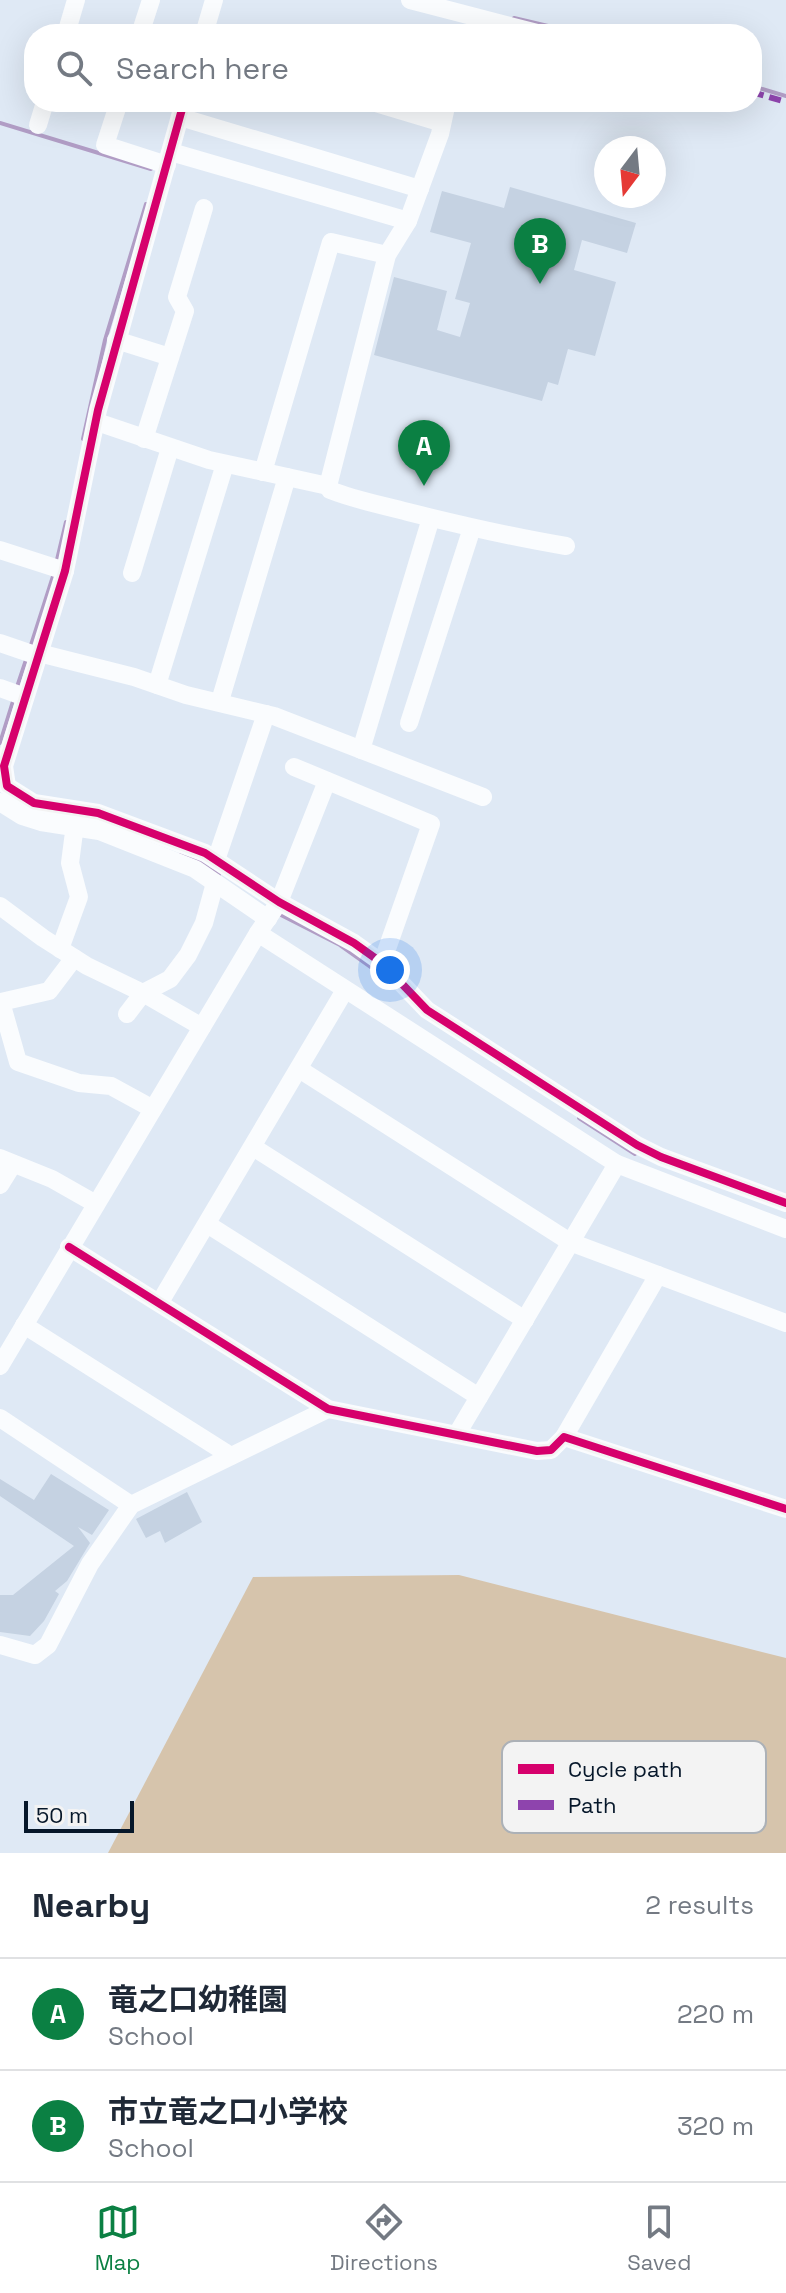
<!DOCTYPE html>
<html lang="en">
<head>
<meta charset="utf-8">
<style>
	:root { --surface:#fff; --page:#f6f6f7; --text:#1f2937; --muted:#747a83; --line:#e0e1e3; --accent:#0b8043 }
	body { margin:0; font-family:"Space Grotesk","Noto Sans JP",sans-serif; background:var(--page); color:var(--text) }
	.compass { position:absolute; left:594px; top:136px; width:72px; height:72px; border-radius:50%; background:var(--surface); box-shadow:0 8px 32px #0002; rotate:196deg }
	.scale { position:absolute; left:24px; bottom:20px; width:110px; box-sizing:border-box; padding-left:8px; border:4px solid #06172a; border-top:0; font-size:22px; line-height:28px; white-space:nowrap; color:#06172a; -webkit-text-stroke:6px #f3f3f3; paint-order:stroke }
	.you { position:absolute; left:390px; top:970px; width:28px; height:28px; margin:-20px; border:6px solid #fff; border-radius:50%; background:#1a73e8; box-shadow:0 0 0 12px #1a73e833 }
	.badge { display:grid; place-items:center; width:52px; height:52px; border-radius:50%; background:var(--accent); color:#fff; font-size:26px; font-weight:700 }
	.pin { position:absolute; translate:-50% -66px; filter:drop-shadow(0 2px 4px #0008) }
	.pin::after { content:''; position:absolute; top:42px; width:28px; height:24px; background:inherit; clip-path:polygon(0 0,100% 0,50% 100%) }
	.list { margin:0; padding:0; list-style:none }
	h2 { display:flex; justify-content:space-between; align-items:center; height:104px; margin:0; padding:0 32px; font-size:34px }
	h2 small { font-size:26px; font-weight:400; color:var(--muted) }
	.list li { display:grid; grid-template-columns:52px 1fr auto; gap:24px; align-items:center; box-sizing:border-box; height:112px; padding:0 32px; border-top:2px solid var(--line) }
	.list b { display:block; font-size:30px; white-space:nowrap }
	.list p { margin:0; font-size:26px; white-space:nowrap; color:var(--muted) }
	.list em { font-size:26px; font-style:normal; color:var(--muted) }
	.icon { flex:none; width:44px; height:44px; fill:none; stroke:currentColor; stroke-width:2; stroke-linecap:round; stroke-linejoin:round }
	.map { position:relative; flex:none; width:786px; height:1853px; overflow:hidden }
	.search { position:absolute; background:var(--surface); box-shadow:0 8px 32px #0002; left:24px; right:24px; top:24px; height:88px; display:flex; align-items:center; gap:20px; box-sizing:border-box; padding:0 28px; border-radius:32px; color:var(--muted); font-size:30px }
	.sheet { height:328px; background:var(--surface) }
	nav { display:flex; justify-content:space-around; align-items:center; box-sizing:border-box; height:112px; border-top:2px solid var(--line); background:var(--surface); font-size:22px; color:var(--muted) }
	nav a { display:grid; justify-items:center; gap:4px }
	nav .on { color:var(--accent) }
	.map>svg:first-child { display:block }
	.forest { fill:#d6c4ac }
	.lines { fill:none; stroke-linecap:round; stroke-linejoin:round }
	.stream { stroke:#b19dc5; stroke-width:4 }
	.building { fill:#c5d2e2 }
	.minor { stroke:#fafcfe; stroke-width:18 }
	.quiet { stroke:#8e44ad; stroke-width:6; stroke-dasharray:12 6; stroke-linecap:butt }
	.cycleway-casing { stroke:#f3f3f3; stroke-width:13 }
	.cycleway { stroke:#d6006c; stroke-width:8 }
	.key { fill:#f3f3f3; stroke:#acb1b7; stroke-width:2 }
	.key-label { font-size:22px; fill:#06172a }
</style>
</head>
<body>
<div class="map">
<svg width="786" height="1853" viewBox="0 0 786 1853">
	<rect width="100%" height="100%" fill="#dfe9f5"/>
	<path class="forest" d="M459,1575l327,83v195h-678l145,-276z"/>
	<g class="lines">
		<g class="stream">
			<path d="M514,18l68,16"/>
			<path d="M752,86l34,10"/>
			<path d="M0,123l151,46"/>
			<path d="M83,439l22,-99 41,-136"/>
			<path d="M56,564l10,-42"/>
			<path d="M30,648l24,-75"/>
			<path d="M16,690l11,-33"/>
			<path d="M0,743l14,-45"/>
			<path d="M181,854l19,7 19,14"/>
			<path d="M279,914l61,31 42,30"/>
			<path d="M579,1118l56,36"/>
		</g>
	</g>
	<g class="building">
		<path d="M510,187l126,36 -9,30 -45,-13 -8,30 42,12 -21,74 -27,-7 -10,36 -10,-3 -6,19 -168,-46 20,-78 53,14 -10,39 23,7 10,-34 -15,-4 16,-56 -41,-11 12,-41 62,17z"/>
		<path d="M51,1474l58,36 -17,25 -14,-8 12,16 -23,38 -12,10 4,3 -15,27 -14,15 -30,-4v-37h13l61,-49 -74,-50v-17l34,21z"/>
		<path d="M187,1492l15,30 -37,21 -5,-12 -14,7 -10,-19z"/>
	</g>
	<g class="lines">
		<g class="minor">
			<path d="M410,0l131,34"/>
			<path d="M66,34l10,-34"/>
			<path d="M140,34l11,-34"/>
			<path d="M204,34l10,-34"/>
			<path d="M119,102l-14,43 62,20"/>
			<path d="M184,102l-86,308 -33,161 -61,195 3,20 27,17 64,10 107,40 74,49 75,41 28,20 45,47 210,135 24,12 125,46"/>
			<path d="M372,102l70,21"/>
			<path d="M180,117l240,72"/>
			<path d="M38,125l7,-23"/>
			<path d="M171,152l237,69"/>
			<path d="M116,340l54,17"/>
			<path d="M97,422l112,38 119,26 59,-231 21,-34 32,-87 7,-32"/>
			<path d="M144,439l41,-128 -8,-14 27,-89"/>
			<path d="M263,472l68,-230 56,13"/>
			<path d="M328,486l2,4c25,10 52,15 78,22 52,13 104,25 158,34"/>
			<path d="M0,550l65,21"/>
			<path d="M132,573l38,-125"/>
			<path d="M0,643l38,13"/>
			<path d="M39,653l95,24 52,18 88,21 209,81"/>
			<path d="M157,685l68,-221"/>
			<path d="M0,688l25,9"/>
			<path d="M220,701l67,-224"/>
			<path d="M409,723l63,-195"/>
			<path d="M361,750l70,-232"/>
			<path d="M294,767l137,57 -49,139"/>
			<path d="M0,802l22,14 19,6 58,9 96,38 73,50"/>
			<path d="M216,860l50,-146"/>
			<path d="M0,906l43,32 44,28 56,27 59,34"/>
			<path d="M258,933l359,231 169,65"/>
			<path d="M60,949l19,-52 -9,-34 6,-46"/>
			<path d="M74,958l-25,33 -48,11 17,60 61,21 32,3 42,23"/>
			<path d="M127,1014l16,-21 27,-14 18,-24 16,-32 11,-40"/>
			<path d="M299,1069l271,173 216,81"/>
			<path d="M253,1147l272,173"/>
			<path d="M0,1158l52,21 44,25"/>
			<path d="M0,1185l13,-21"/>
			<path d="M207,1224l272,173"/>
			<path d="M69,1247l259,162 209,42 14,-1 13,-13 222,72"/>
			<path d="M160,1302l185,-312"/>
			<path d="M24,1325l207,131"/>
			<path d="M0,1366l258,-433 21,-31 48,-121"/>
			<path d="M0,1418l131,87"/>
			<path d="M457,1434l160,-270"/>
			<path d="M564,1437l94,-162"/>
			<path d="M0,1645l35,10 13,-10 42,-81 41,-59 197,-96"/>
		</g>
		<path class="quiet" d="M752,92l34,10"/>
		<g class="cycleway-casing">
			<g id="cycleway">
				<path d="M184,102l-86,308 -33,161 -61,195 3,20 27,17 64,10 107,40 74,49 75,41 28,20 45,47 210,135 24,12 125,46"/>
				<path d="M69,1247l259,162 209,42 14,-1 13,-13 222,72"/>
			</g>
		</g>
		<use href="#cycleway" class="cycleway"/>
	</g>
	<rect x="502" y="1741" width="264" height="92" rx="12" class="key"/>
	<rect x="518" y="1764" width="36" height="10" fill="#d6006c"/>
	<rect x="518" y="1800" width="36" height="10" fill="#8e44ad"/>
	<g class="key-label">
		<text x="568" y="1777">Cycle path</text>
		<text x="568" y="1813">Path</text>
	</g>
</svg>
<svg class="compass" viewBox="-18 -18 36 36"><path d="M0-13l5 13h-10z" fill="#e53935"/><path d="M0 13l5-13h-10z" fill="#747a83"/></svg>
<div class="scale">50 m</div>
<div class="you"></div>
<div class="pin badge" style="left:424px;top:486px">A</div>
<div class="pin badge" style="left:540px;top:284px">B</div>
<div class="search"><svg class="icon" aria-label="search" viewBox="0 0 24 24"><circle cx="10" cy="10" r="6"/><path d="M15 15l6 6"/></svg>Search here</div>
</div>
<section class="sheet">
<h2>Nearby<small>2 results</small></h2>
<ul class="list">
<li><span class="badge">A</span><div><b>竜之口幼稚園</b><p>School</p></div><em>220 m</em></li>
<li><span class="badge">B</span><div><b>市立竜之口小学校</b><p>School</p></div><em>320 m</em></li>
</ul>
</section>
<nav>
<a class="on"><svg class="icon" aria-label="map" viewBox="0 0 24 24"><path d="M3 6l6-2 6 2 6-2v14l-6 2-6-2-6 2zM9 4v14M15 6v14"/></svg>Map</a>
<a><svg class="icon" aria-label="directions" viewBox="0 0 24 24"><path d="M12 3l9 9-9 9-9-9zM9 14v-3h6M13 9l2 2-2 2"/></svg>Directions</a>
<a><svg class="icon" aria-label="saved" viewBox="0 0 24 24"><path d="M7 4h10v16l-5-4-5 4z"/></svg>Saved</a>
</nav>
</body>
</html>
